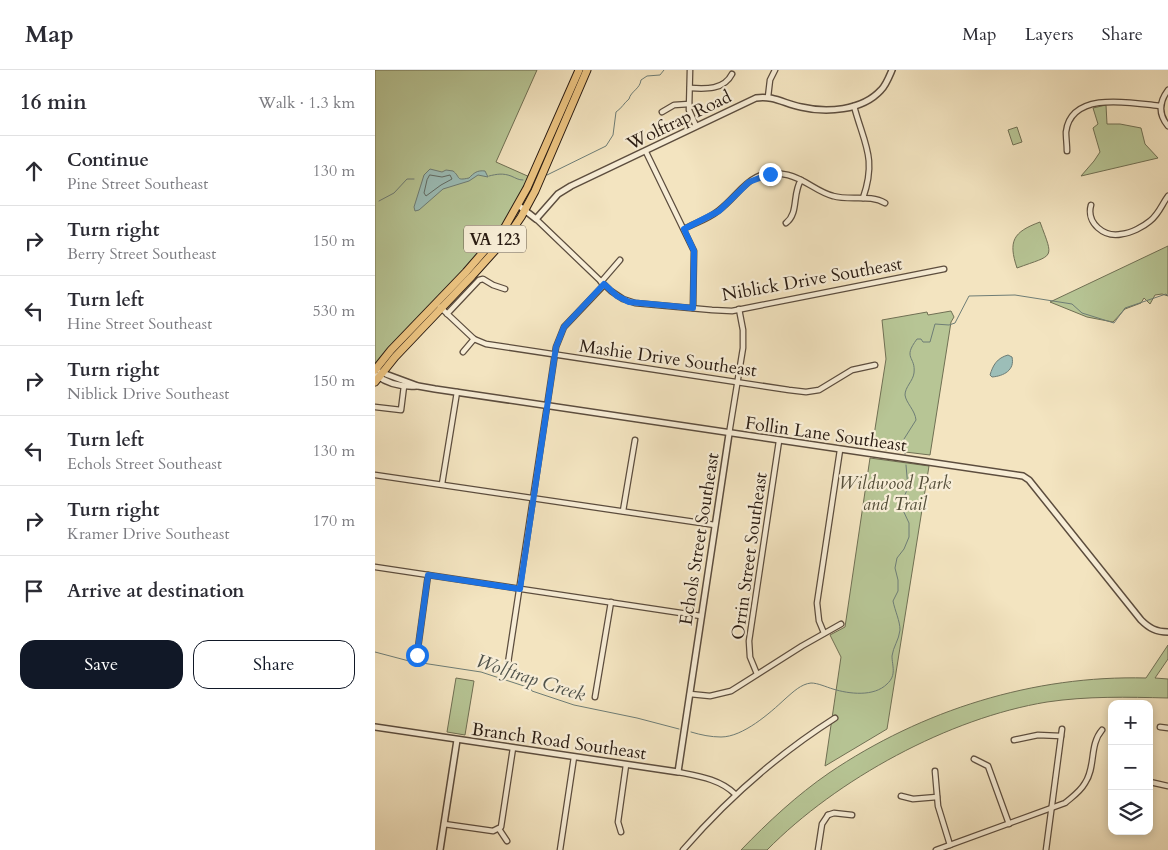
<!DOCTYPE html>
<html lang="en">
<head>
<meta charset="utf-8">
<style>
	:root { --surface:#fff; --page:#f2f2f3; --text:#2b2b33; --muted:#7c7c81; --line:#e1e1e2; --accent:#111827 }
	body { margin:0; font-family:Cardo,serif; background:var(--page); color:var(--text) }
	.controls { position:absolute; right:15px; bottom:15px; display:grid; overflow:hidden; border-radius:10px; box-shadow:0 2px 8px #0003 }
	.controls button { width:45px; height:45px; display:grid; place-items:center; padding:0; border:0; border-bottom:1px solid var(--line); background:var(--surface); color:var(--text); font:25px sans-serif }
	.stop { position:absolute; width:15px; height:15px; margin:-11px; border:4px solid #1a73e8; border-radius:50%; background:#fff }
	.stop.end { background:#1a73e8; border-color:#fff; box-shadow:0 1px 5px #0008 }
	.list { margin:0; padding:0; list-style:none }
	h2 { display:flex; justify-content:space-between; align-items:center; height:65px; margin:0; padding:0 20px; font-size:21px }
	h2 small { font-size:16px; font-weight:400; color:var(--muted) }
	.list li { display:grid; grid-template-columns:32px 1fr auto; gap:15px; align-items:center; box-sizing:border-box; height:70px; padding:0 20px; border-top:1px solid var(--line) }
	.list b { display:block; font-size:19px; white-space:nowrap }
	.list p { margin:0; font-size:16px; white-space:nowrap; color:var(--muted) }
	.list em { font-size:16px; font-style:normal; color:var(--muted) }
	.actions { display:flex; gap:10px; padding:15px 20px }
	.actions a { flex:1; padding:11px 0; border:1px solid var(--accent); border-radius:15px; text-align:center; font-size:18px; color:var(--accent) }
	.actions .main { background:var(--accent); color:#fff }
	.icon { flex:none; width:28px; height:28px; fill:none; stroke:currentColor; stroke-width:2; stroke-linecap:round; stroke-linejoin:round }
	.map { position:relative; flex:none; width:793px; height:780px; overflow:hidden }
	header { display:flex; align-items:center; gap:30px; box-sizing:border-box; height:70px; padding:0 25px; background:var(--surface); border-bottom:1px solid var(--line) }
	header strong { font-size:24px }
	nav { display:flex; gap:28px; margin-inline-start:auto; font-size:18px }
	main { display:flex }
	aside { flex:1; background:var(--surface) }
	.map>svg:first-child { display:block }
	.green { fill:#b7c595; stroke:#707054 }
	.water { fill:#9cbeb8; stroke:#6e7d76 }
	.lines { fill:none; stroke-linecap:round; stroke-linejoin:round }
	.shore { stroke:#626c65; stroke-width:1 }
	.stream { stroke:#6e7d76; stroke-width:1 }
	.minor-casing { stroke:#5c4d3e; stroke-width:7 }
	.tertiary-casing { stroke:#5c4d3e; stroke-width:8 }
	.primary-casing { stroke:#291b12; stroke-width:9 }
	.minor { stroke:#f7edd6; stroke-width:4.5 }
	.tertiary { stroke:#f7edd6; stroke-width:5 }
	.primary { stroke:#eac280; stroke-width:7 }
	.route { stroke:#1a73e8; stroke-width:6 }
	.labels { text-anchor:middle; stroke-width:4.5; stroke-linejoin:round; paint-order:stroke }
	.shield { fill:#f7edd6; stroke:#675a4d; stroke-width:1 }
	.shield-label { font-size:16px; font-weight:bold; fill:#291b12 }
	.street-label { font-size:18px; fill:#291b12; stroke:#f7edd6 }
	.park-label { font-size:18px; font-style:italic; fill:#544e39; stroke:#f7edd6 }
	.water-label { font-size:19px; font-style:italic; fill:#51544c; stroke:#f7edd6 }
</style>
</head>
<body>
<header>
<strong>Map</strong>
<nav><a>Map</a><a>Layers</a><a>Share</a></nav>
</header>
<main>
<aside>
<h2>16 min<small>Walk · 1.3 km</small></h2>
<ul class="list">
<li><svg class="icon" aria-label="ahead" viewBox="0 0 24 24"><path d="M12 20V5M6 11l6-6 6 6"/></svg><div><b>Continue</b><p>Pine Street Southeast</p></div><em>130 m</em></li>
<li><svg class="icon" aria-label="right" viewBox="0 0 24 24"><path d="M7 20v-9h11M14 6l5 5-5 5"/></svg><div><b>Turn right</b><p>Berry Street Southeast</p></div><em>150 m</em></li>
<li><svg class="icon" aria-label="left" viewBox="0 0 24 24"><path d="M17 20v-9H6M10 6l-5 5 5 5"/></svg><div><b>Turn left</b><p>Hine Street Southeast</p></div><em>530 m</em></li>
<li><svg class="icon" aria-label="right" viewBox="0 0 24 24"><path d="M7 20v-9h11M14 6l5 5-5 5"/></svg><div><b>Turn right</b><p>Niblick Drive Southeast</p></div><em>150 m</em></li>
<li><svg class="icon" aria-label="left" viewBox="0 0 24 24"><path d="M17 20v-9H6M10 6l-5 5 5 5"/></svg><div><b>Turn left</b><p>Echols Street Southeast</p></div><em>130 m</em></li>
<li><svg class="icon" aria-label="right" viewBox="0 0 24 24"><path d="M7 20v-9h11M14 6l5 5-5 5"/></svg><div><b>Turn right</b><p>Kramer Drive Southeast</p></div><em>170 m</em></li>
<li><svg class="icon" aria-label="arrive" viewBox="0 0 24 24"><path d="M6 21V4h12l-3 4 3 4H6"/></svg><div><b>Arrive at destination</b></div></li>
</ul>
<div class="actions"><a class="main">Save</a><a>Share</a></div>
</aside>
<div class="map">
<svg width="793" height="780" viewBox="0 0 793 780">
	<rect width="100%" height="100%" fill="#f3e4c0"/>
	<filter id="stains"><feTurbulence type="fractalNoise" baseFrequency=".004" numOctaves="4"/><feColorMatrix values="0 0 0 0 .2 0 0 0 0 .09 0 0 0 0 .02 0 0 0 .5 -.17"/></filter>
	<radialGradient id="worn" r=".72"><stop offset=".6" stop-color="#630" stop-opacity="0"/><stop offset="1" stop-color="#630" stop-opacity=".3"/></radialGradient>
	<g class="green">
		<path d="M0,0h162l-41,92 36,16 -20,39 -137,153z"/>
		<path d="M731,35l1,19h13l21,4 4,16 13,14 -77,18 13,-15 6,-9 -7,-24 5,-4 -5,-16z"/>
		<path d="M642,57l5,15 -9,3 -5,-15z"/>
		<path d="M665,152c14,38 15,32 -23,46 -9,-27 -4,-36 23,-46z"/>
		<path d="M793,176v50l-6,-2 -7,1 -5,9 -6,-6 -3,5 -16,6 -12,13 -26,-5 -37,-15z"/>
		<path d="M576,241l3,6 -3,5 -21,133 -58,-7 14,-89 -4,-39 45,-8 1,3z"/>
		<path d="M495,388l59,8 -42,263 -62,37 16,-109 -11,-22 15,-8z"/>
		<path d="M793,575v14l-13,19 13,1v19c-41,-1 -81,-2 -121,4 -98,16 -210,77 -280,148h-26c27,-28 56,-55 88,-77 93,-63 205,-98 317,-95z"/>
		<path d="M81,608l18,3 -9,54 -18,-3z"/>
	</g>
	<g class="water">
		<path d="M55,99l12,3 4,-2 7,1c8,6 2,10 16,7 5,-5 8,-8 16,-7l3,6 -10,-2 -9,6 -26,8 -24,21 -4,1 -1,-4 10,-32z"/>
		<path d="M633,285l4,2c3,13 -8,19 -20,20l-2,-2c3,-10 7,-17 18,-20z"/>
	</g>
	<g class="lines">
		<path class="shore" d="M55,105l12,2 8,-2 2,4 -11,6 -15,11 -2,-3 3,-13z"/>
		<g class="stream">
			<path d="M172,105l59,-29 7,-11 3,-23c6,-4 8,-9 13,-13 2,-8 11,-10 12,-19l6,-4 13,-1 4,-5"/>
			<path d="M114,106c8,-2 14,-3 22,0 5,2 7,4 12,4"/>
			<path d="M4,131l15,-8 13,-14h7"/>
			<path d="M530,384l-1,-15 12,-19c-1,-10 -10,-17 -11,-25 0,-8 8,-14 9,-22 2,-17 -12,-14 3,-34h4l2,3h7l5,-18 14,1 6,-2 14,-27 46,-1 57,9 10,9 32,10 11,-15 41,-14 2,2"/>
			<path d="M0,582l34,9 72,11 49,16 2,3 42,14 63,13 42,11"/>
			<path d="M316,662c10,3 20,5 30,5 22,0 49,-24 64,-38 8,-7 16,-15 26,-16 7,0 15,4 22,6 16,5 41,8 54,-5 10,-9 5,-18 5,-28 1,-9 7,-16 8,-26 0,-9 -5,-19 -7,-29l5,-10v-11l-3,-12 2,-10 7,-9 5,-12v-14l-7,-15 1,-9 5,-11 -2,-23"/>
		</g>
		<g class="minor-casing">
			<g id="minor">
				<path d="M315,0l-1,40 7,16"/>
				<path d="M315,18c16,1 34,2 42,-14"/>
				<path d="M793,20c-9,12 -10,24 0,36"/>
				<path d="M393,27l2,-17 5,-10"/>
				<path d="M479,36c10,38 23,52 9,92"/>
				<path d="M287,42l12,-7 15,-1"/>
				<path d="M692,81c0,-6 -1,-13 -1,-19 5,-42 67,-29 94,-26"/>
				<path d="M271,82l48,99 -1,57"/>
				<path d="M716,135c-5,18 13,33 31,29 9,-1 21,-7 28,-13 9,-7 12,-17 18,-25"/>
				<path d="M161,149l75,72 12,8 12,4 77,7 20,1 212,-42"/>
				<path d="M411,153c13,-10 6,-29 15,-43"/>
				<path d="M309,159c11,-6 24,-10 34,-18 24,-18 32,-45 70,-36 17,4 29,17 45,21 17,5 37,-2 52,7"/>
				<path d="M226,212l19,-22"/>
				<path d="M65,237l34,32 12,5 303,46 17,2 13,-2 33,-20 23,-5"/>
				<path d="M72,244l32,-34 4,-1 10,6 12,4"/>
				<path d="M88,282l11,-13"/>
				<path d="M0,337l26,3 3,-24"/>
				<path d="M354,364l14,-86v-18l-4,-21"/>
				<path d="M0,405l340,50"/>
				<path d="M67,414l15,-92"/>
				<path d="M248,441l12,-71"/>
				<path d="M0,497l326,49"/>
				<path d="M449,563l-5,-12 -2,-18 23,-153"/>
				<path d="M42,585l11,-80"/>
				<path d="M129,602l4,-9 48,-316 8,-20 40,-42"/>
				<path d="M382,604l-7,-17 -1,-16 30,-200"/>
				<path d="M315,624l20,2 21,-5 71,-45 39,-22"/>
				<path d="M220,627l16,-95"/>
				<path d="M785,657l8,1"/>
				<path d="M639,670l24,-5 23,1"/>
				<path d="M599,689l14,7 21,58"/>
				<path d="M560,701l3,35 12,39"/>
				<path d="M303,702c20,4 42,7 57,22"/>
				<path d="M775,712l18,4"/>
				<path d="M526,726l12,3 24,-2"/>
				<path d="M453,745l6,-2 18,2"/>
				<path d="M69,754l49,7 8,-4 12,-79"/>
				<path d="M124,759l8,12"/>
				<path d="M246,762l-3,-10 8,-57"/>
				<path d="M185,780l14,-93"/>
				<path d="M308,780c45,-52 94,-95 152,-132"/>
				<path d="M443,780l4,-26 6,-9"/>
				<path d="M561,780l129,-47c7,-6 15,-11 20,-20 11,-16 4,-38 17,-53"/>
				<path d="M671,780l16,-121"/>
			</g>
		</g>
		<g class="tertiary-casing">
			<g id="tertiary">
				<path d="M143,135l18,14 22,-25 13,-8 185,-88c17,-3 29,6 45,9 25,6 61,4 80,-17 5,-5 8,-13 11,-20"/>
				<path d="M5,302l38,14 17,3 588,87 6,4 112,140c8,8 15,12 27,12"/>
				<path d="M0,304c12,10 27,13 42,12"/>
				<path d="M0,657l303,45 51,-338"/>
				<path d="M65,780l17,-110"/>
			</g>
		</g>
		<g class="primary-casing">
			<g id="primary">
				<path d="M0,300l16,-20 75,-78 39,-45 22,-39 52,-118"/>
				<path d="M0,312l20,-25 77,-81 36,-40 13,-19 14,-26 52,-121"/>
			</g>
		</g>
		<use href="#minor" class="minor"/>
		<use href="#tertiary" class="tertiary"/>
		<use href="#primary" class="primary"/>
	</g>
	<g class="lines">
		<path class="route" d="M42,585l11,-80 92,14 36,-242 8,-20 40,-43 13,12 12,6 64,6 1,-57 -10,-22 35,-18 30,-29 21,-8"/>
	</g>
	<g class="labels">
		<rect class="shield" x="89" y="155.5" width="62" height="27" rx="4"/>
		<g class="shield-label">
			<text x="120" y="175">VA 123</text>
		</g>
		<g class="street-label">
			<text transform="translate(304 50) rotate(-26)" y="6">Wolftrap Road</text>
			<text transform="translate(437 209) rotate(-10)" y="6">Niblick Drive Southeast</text>
			<text transform="translate(293 288) rotate(8)" y="6">Mashie Drive Southeast</text>
			<text transform="translate(451 364) rotate(8)" y="6">Follin Lane Southeast</text>
			<text transform="translate(324 469) rotate(-81)" y="6">Echols Street Southeast</text>
			<text transform="translate(374 486) rotate(-82)" y="6">Orrin Street Southeast</text>
			<text transform="translate(184 671) rotate(8)" y="6">Branch Road Southeast</text>
		</g>
		<g class="park-label">
			<text x="520" y="419">Wildwood Park<tspan x="520" dy="21">and Trail</tspan></text>
		</g>
		<g class="water-label">
			<text transform="translate(156 607) rotate(18)" y="7">Wolftrap Creek</text>
		</g>
	</g>
	<rect width="100%" height="100%" filter="url(#stains)"/>
	<rect width="100%" height="100%" fill="url(#worn)"/>
</svg>
<div class="controls">
<button>+</button>
<button>−</button>
<button><svg class="icon" aria-label="layers" viewBox="0 0 24 24"><path d="M12 4l9 5-9 5-9-5zM3 14l9 5 9-5"/></svg></button>
</div>
<div class="stop" style="left:42px;top:585px"></div>
<div class="stop end" style="left:395px;top:104px"></div>
</div>
</main>
</body>
</html>
